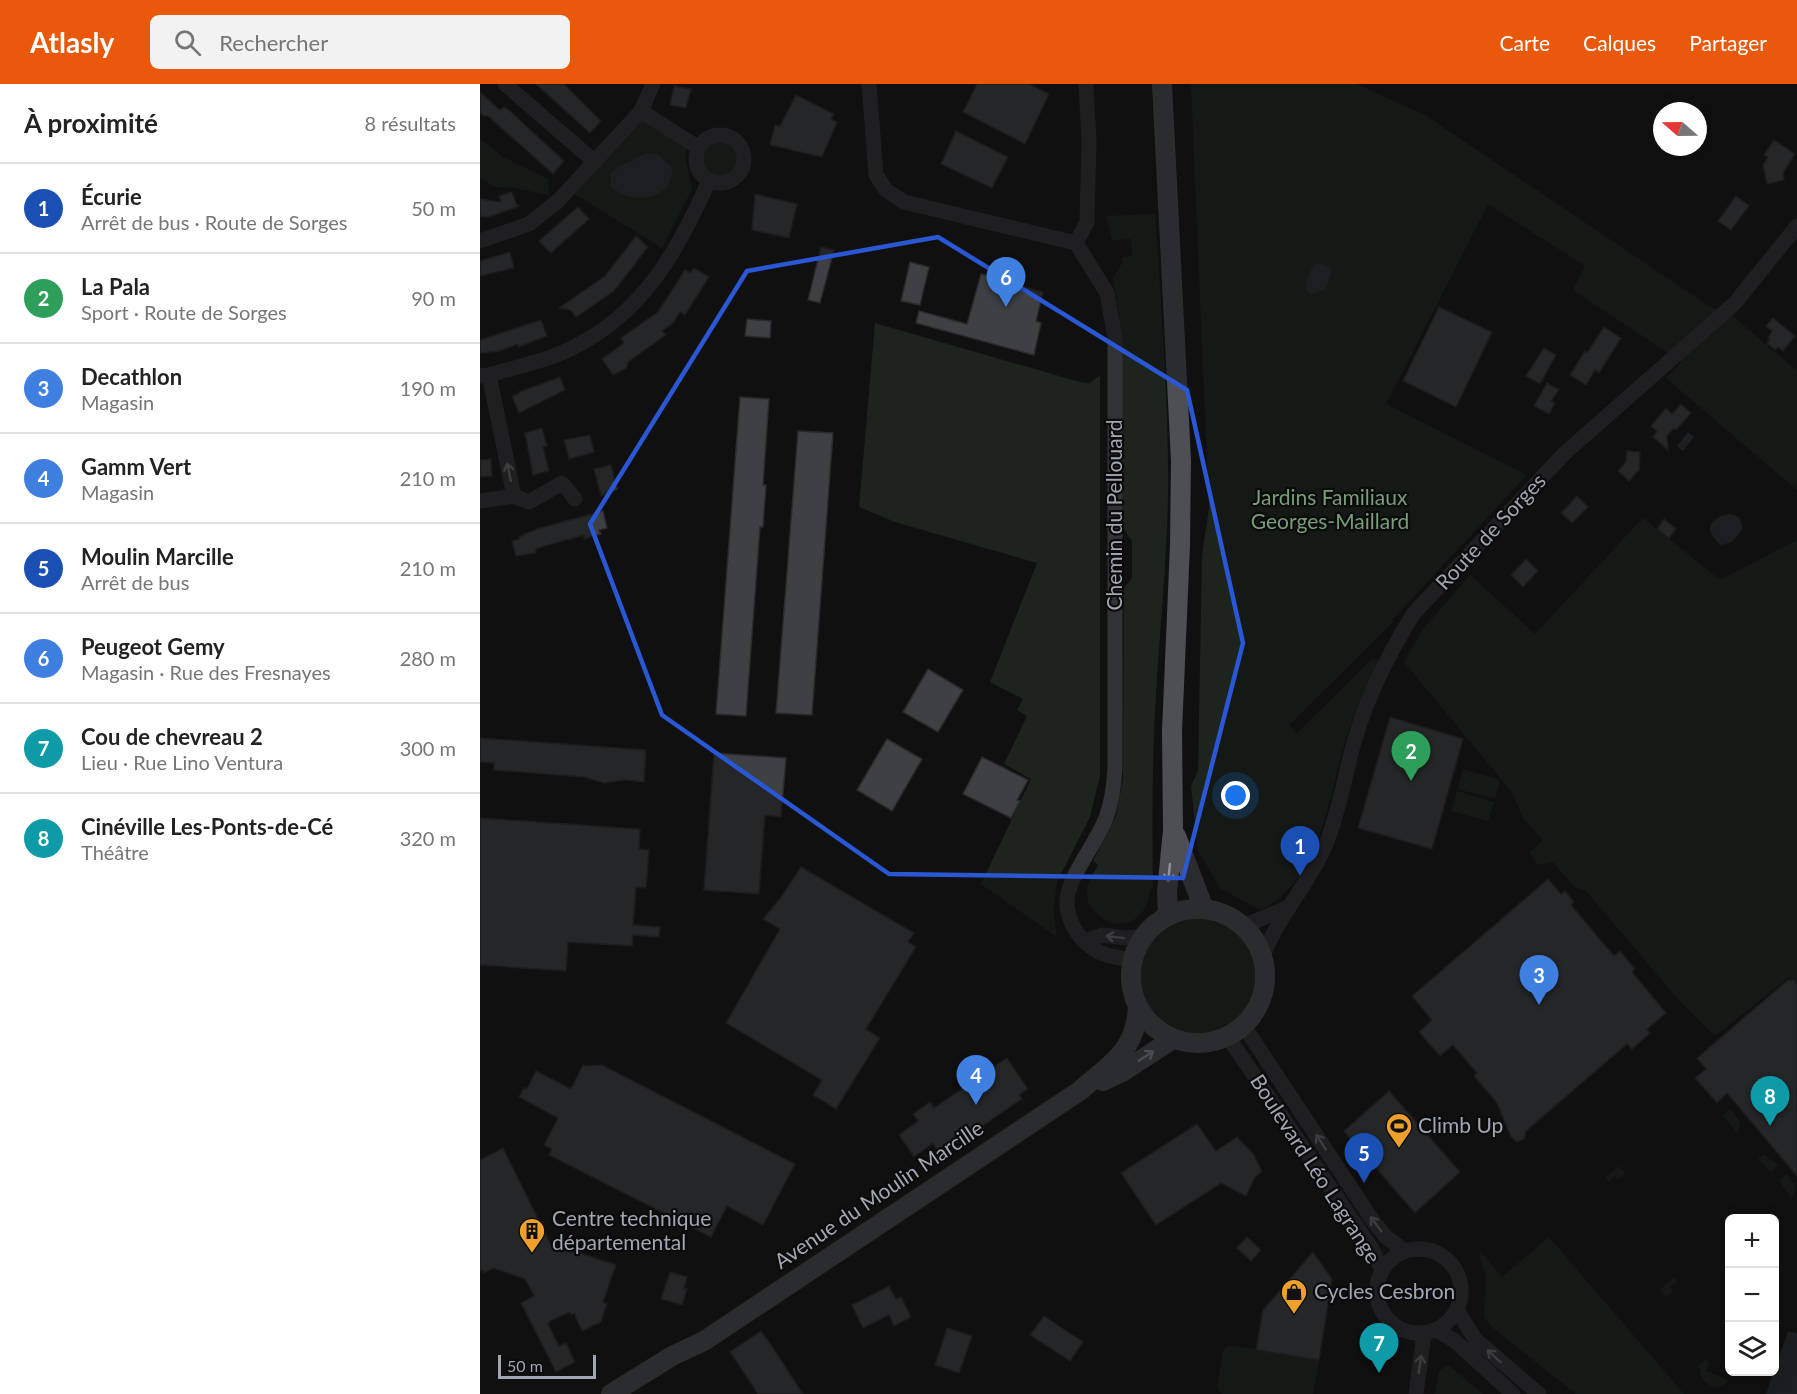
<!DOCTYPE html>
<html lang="fr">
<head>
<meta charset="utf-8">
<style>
	:root { --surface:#fff; --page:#f2f2f2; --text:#222; --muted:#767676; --line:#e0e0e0; --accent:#ea580c }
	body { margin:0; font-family:Lato,sans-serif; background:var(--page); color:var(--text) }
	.controls { position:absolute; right:18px; bottom:18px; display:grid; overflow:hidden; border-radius:9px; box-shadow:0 3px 15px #0003 }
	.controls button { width:54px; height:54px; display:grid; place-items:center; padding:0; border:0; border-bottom:2px solid var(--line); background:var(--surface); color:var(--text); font:30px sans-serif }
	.compass { position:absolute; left:1173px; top:18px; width:54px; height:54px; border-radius:50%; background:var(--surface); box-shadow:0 3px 15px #0003; rotate:290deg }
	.scale { position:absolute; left:18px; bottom:15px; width:98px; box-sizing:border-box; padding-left:6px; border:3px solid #a1a7b2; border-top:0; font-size:16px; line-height:21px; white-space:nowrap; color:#a1a7b2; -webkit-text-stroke:4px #0b0b0c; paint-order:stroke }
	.you { position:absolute; left:756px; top:712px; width:21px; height:21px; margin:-15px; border:4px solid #fff; border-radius:50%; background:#1a73e8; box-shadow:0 0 0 9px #1a73e833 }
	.badge { display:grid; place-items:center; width:39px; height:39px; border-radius:50%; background:var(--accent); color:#fff; font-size:20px; font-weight:700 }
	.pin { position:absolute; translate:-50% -50px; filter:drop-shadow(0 2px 3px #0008) }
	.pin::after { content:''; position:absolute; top:32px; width:21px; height:18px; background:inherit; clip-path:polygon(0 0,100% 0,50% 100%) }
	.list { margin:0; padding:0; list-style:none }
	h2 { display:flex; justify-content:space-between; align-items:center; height:78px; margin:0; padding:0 24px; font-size:26px }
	h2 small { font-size:20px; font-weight:400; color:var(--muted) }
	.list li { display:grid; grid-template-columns:39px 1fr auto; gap:18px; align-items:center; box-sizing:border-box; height:90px; padding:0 24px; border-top:2px solid var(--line) }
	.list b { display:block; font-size:22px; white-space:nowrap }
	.list p { margin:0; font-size:20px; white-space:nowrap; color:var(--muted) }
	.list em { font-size:20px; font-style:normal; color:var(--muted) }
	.icon { flex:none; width:33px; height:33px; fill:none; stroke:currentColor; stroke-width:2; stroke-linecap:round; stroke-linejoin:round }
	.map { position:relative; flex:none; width:1317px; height:1310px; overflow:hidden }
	header { display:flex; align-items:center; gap:36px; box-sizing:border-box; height:84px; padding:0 30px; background:var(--accent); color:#fff }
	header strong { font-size:28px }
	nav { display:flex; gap:33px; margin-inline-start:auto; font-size:21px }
	.search { width:420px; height:54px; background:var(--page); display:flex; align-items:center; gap:15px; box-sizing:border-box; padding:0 21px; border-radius:9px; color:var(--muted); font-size:22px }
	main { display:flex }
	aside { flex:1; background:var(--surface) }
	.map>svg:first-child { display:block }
	.green { fill:#1c241d }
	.water { fill:#293137 }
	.building { fill:#3f4044; stroke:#2a2a2d; stroke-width:1.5 }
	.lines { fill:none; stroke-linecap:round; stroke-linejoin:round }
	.minor { stroke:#313236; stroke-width:15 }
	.major { stroke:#4d4f55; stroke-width:20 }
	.oneway { stroke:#6f727a }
	.oneway2 { stroke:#90959f }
	.marked { fill:none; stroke:#2a57d4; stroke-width:4.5; stroke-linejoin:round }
	.labels { text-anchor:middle; stroke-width:4.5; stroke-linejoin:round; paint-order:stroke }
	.park-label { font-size:21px; fill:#789d78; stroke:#0b0b0c }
	.street-label { font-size:21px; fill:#a1a7b2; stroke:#0b0b0c }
	.poi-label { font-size:21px; fill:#a1a7b2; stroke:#0b0b0c; text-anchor:start }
</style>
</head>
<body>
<header>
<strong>Atlasly</strong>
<div class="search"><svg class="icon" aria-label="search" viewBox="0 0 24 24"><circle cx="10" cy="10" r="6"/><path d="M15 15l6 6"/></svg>Rechercher</div>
<nav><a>Carte</a><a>Calques</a><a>Partager</a></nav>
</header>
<main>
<aside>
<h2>À proximité<small>8 résultats</small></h2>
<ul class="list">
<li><span class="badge" style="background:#1a4fb4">1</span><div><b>Écurie</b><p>Arrêt de bus · Route de Sorges</p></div><em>50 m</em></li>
<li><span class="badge" style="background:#2e9e5b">2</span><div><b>La Pala</b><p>Sport · Route de Sorges</p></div><em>90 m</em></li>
<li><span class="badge" style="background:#3f7fe0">3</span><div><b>Decathlon</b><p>Magasin</p></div><em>190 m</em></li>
<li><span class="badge" style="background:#3f7fe0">4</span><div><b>Gamm Vert</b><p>Magasin</p></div><em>210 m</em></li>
<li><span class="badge" style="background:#1a4fb4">5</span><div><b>Moulin Marcille</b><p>Arrêt de bus</p></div><em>210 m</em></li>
<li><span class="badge" style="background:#3f7fe0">6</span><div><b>Peugeot Gemy</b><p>Magasin · Rue des Fresnayes</p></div><em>280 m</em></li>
<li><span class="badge" style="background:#0f9aa8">7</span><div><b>Cou de chevreau 2</b><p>Lieu · Rue Lino Ventura</p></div><em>300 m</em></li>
<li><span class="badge" style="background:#0f9aa8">8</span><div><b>Cinéville Les-Ponts-de-Cé</b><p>Théâtre</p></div><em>320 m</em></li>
</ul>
</aside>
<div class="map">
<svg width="1317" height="1310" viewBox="0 0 1317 1310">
	<rect width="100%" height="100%" fill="#101011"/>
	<g class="green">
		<path d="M711,0h165l69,31 287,193 15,3 70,60v119l-131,-112 16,-16 -109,-72 12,-24 -97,-62 -102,200 141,71 -135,145 1,2 -104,103 8,8 76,-75 6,2c-13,29 -28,58 -36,89 -16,56 -24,133 -83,161l-40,-22 -22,-37 -7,-65 7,-15 4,-215 7,-48z"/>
		<path d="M168,36l38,25 -1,12 7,32 -30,59 -89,-55 66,-72z"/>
		<path d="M0,55l23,18 45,22 1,16 -35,-7 -19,-1 -15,-9z"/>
		<circle cx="239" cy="76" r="18"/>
		<path d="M675,130c6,93 14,187 13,280 -1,67 -8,133 -12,200 -4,65 -4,130 -3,195h-3c-2,29 -27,46 -52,26 -6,-5 -10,-11 -11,-20 0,-11 6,-21 11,-30l-5,-4 23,-45 7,-37 1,-191 8,-10v-37l-9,-13 -3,-207 -7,-44 9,-13 1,-7 9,-1 -1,-17 -19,1 -6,-24z"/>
		<path d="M395,239l205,59 10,1 10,-8v401l-10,41 -33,65 -4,27 4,28 -76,-53 50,-105 -27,-15 23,-48 -10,-6 6,-11 -33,-17 47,-119 -142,-41 -36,-15z"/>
		<path d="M1163,434l77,62 77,-40v442l-8,-5 -74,59 -38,-38 -91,-107 -11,-4 -22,-25 -16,3 -7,-13 13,-12 -19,-21 -12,-27 -108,-130 20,-34 46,-53 65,59z"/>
		<path d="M983,685l37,11 -5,19 -37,-10z"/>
		<path d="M977,707l37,11 -6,19 -37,-10z"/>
		<circle cx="718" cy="892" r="57"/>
		<path d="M1250,1025l10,13 -2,12 -15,-19z"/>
		<path d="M1284,1071l14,10 -8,7 -12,-14z"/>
		<path d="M1139,1082l6,7 -7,7 -3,-4 -7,6 -3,-4z"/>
		<path d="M1306,1090l10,12 -4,12 -13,-17z"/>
		<path d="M1069,1153l135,157h-108l-83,-66 -9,-11 2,-40 -7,-23 2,-2 21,25z"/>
		<path d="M1194,1193l3,4 -7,6 3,4 -7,6 -6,-7z"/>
		<path d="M749,1261l90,15 -6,34h-91l-5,-6 6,-37z"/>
		<path d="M1225,1276l4,2 -3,9 22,9 -2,4c-11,6 -20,1 -26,-9l1,-4 -3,-5z"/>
		<path d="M968,1281l35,29h-48l4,-23z"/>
	</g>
	<g class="water">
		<path d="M167,69l11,2 14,12c3,34 -43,39 -61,19v-12l6,-6z"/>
		<path d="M837,179l9,2 6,6 -7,18 -11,5 -6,-2 -3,-7 7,-17z"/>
		<path d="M1208,348l6,5 -11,14 -6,-5z"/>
		<path d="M1250,430l9,3 3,7v6l-10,12 -11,3c-2,-2 -5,-4 -7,-7 -11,-13 4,-23 16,-24z"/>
		<path d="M1308,1247l9,3v60h-31z"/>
	</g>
	<g class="building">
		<path d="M56,0h28l37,37 -11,12z"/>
		<path d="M497,0h52l20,10 -24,50 -62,-32z"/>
		<path d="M194,2l17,3 -5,19 -16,-3z"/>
		<path d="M0,8l20,18 4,-3 6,4 54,50 -11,13 -65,-58h-4l-4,-3z"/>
		<path d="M316,11l38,19 -3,5 6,3 -15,35 -52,-12 5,-20 5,1z"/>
		<path d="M476,47l52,26 -16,31 -51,-24z"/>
		<path d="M1294,56l21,14 -12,19 1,7 -17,4 -4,-19 5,-8 -4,-2z"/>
		<path d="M32,108l5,13 3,1 -31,11 -9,-1v-17l21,3 -2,-6z"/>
		<path d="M275,110l42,10 -8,34 -37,-8z"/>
		<path d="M1256,112l13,10 -18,24 -13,-9z"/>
		<path d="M98,123l11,12 -38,34 -12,-12z"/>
		<path d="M156,152l12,11 -34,44 -38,26 -6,-7 -11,-2 46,-32z"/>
		<path d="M341,163l13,3 -14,53 -12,-3z"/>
		<path d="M30,168l4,16 -34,8v-15z"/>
		<path d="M430,178l19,5 -9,38 -19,-4z"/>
		<path d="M214,184l15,9 -24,38 -5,-3 -7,11 -11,8 4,4 -38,27 -1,6 -14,7 -11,-16 22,-16 -3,-5 37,-26 27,-42 5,3z"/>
		<path d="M501,190l62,18 -7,29 5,2 -7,32 -118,-32 3,-12 48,13z"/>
		<path d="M959,223l53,25 -36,75 -53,-26z"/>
		<path d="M1293,234l22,18 -12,15 -5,-4 -3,3 -8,-7 3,-3 -2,-2 4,-7 -6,-5z"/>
		<path d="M267,235l24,2 -1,17 -25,-2z"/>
		<path d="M61,236l6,16 -29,11v-3l-19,7 -19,2v-13z"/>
		<path d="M1124,243l17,11 -22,35 -4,-3 -9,15 -16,-10 15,-24 2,2z"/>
		<path d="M1064,264l12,7 -16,29 -14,-8z"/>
		<path d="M80,293l5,13 -46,23 -7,-17 8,-3 -1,-1z"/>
		<path d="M1067,299l12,7 -8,11 4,2 -6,11 -15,-8z"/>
		<path d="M260,313l29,2 -6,86h3l-3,42h-3l-14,189 -30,-2z"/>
		<path d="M1201,320l10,9 -14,16h-4l-6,7 1,14 -15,-13 4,-6 -6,-5 15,-18 6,6z"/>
		<path d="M62,344l5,18 -4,1 6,24 -16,4 -8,-42z"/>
		<path d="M318,347l35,2 -21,282 -36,-2z"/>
		<path d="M110,351l4,17 -25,7 -5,-19z"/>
		<path d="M1147,367l13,1 -1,18 -10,11 -11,-10 8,-9z"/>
		<path d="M11,375l1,17 -12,1v-17z"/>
		<path d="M131,381l6,24 -16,7 -7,-27z"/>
		<path d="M1097,412l11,11 -16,16 -11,-10z"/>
		<path d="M123,427l4,17 -8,2 2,4 -17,5v-4l-43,12 -6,3 1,3 -20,3 -4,-15 7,-2v-2l5,-2v-1l12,-4v-1z"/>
		<path d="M1184,435l12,10 -7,9 -12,-9z"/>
		<path d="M1046,475l12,12 -15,16 -12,-12z"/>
		<path d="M448,585l35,21 -25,42 -35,-20z"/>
		<path d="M910,633l73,22 -31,110 -74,-21z"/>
		<path d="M0,654l166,12 -2,32 -20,-2 -20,3 -20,-6 -90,-7v-7l-14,-1z"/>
		<path d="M407,655l35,20 -30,52 -35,-21z"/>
		<path d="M234,669l72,5 -5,59 -16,-2 -6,79 -55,-4z"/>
		<path d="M502,673l46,23 -11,20 3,1 -9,17 -48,-24z"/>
		<path d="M0,734l160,11 -1,20 10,1 -3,38 -10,-1 -3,38 27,2 -1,10 -26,-2 -1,11 -64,-4 -2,29 -86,-6z"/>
		<path d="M321,783l113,66 -6,9 8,5 -50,82 14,9 -44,71 -23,-14 9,-15 -96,-57 54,-94 -17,-10 19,-23z"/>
		<path d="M1068,795l13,15 4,-3 9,11 -3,3 43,51 6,-5 15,18 -3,3 34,41 -19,16 3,4 -18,16 -5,-5 -101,87 -2,8 -7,3 -6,-5 -14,-34 -23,-27 3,-3 -24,-28 -13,11 -21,-24 13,-12 -20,-24z"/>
		<path d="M1308,896h5l4,4v192l-70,-83 -10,10 -22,-25 11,-9 -9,-11z"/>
		<path d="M527,974l21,31 -9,6 3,4 -65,44 -3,-3 -16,11 -5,-8 -19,14 -15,-22 19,-14 -5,-7 17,-12 4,6z"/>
		<path d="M103,981l3,1 16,-1 193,99 -32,61 -36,-19 -16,31 -162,-82 3,-6 -8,-4 14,-27 -39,-21 5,-9 3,1 9,-18 35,18z"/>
		<path d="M909,1007l71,81 -45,41 -71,-82z"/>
		<path d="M717,1040l19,27 21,-14 17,18 8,17 -7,5 -9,19 -25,-13 -65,42 -35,-52z"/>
		<path d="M23,1064l47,95 66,22 -13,37 4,2 -6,18 -19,9 -8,-18 -3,2 -1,-3 -20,9 -2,3 11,22 7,-3 9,19 -19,10 -35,-69 13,-7 -9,-17 -32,-11 -9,5 -1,-3 -3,1v-111z"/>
		<path d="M767,1153l14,13 -10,11 -14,-13z"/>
		<path d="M833,1168l19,27 -13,81 -63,-10 7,-40z"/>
		<path d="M190,1188l17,5 -3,11 3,1 -5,16 -21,-6z"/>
		<path d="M409,1202l7,13 5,-2 10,20 -17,9 -5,-11 -26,13 -11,-23z"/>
		<path d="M564,1232l39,26 -13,19 -40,-26z"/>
		<path d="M467,1244l25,8 -13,37 -24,-8z"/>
		<path d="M281,1247l10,14 32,49h-45l-28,-42z"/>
	</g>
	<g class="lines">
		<g class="minor">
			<path d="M25,0l90,78"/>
			<path d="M389,0l7,91 10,15 18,12 172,41"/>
			<path d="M161,27l58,37"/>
			<circle cx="240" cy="75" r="24"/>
			<path d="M0,157l49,-17 29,-23 83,-90 12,-27"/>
			<path d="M596,159l31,50 8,45v430c-1,17 -3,34 -9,50 -9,23 -26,43 -35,66 -12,27 5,57 30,69 10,4 22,5 32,8"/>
			<path d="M596,159l11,-21 2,-81 -3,-57"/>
			<path d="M0,292l9,-1c27,-8 58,-14 83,-27 72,-35 106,-98 137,-167"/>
			<path d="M34,412l15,6 33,-19 13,16"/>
			<path d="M0,417l34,-5 -25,-121"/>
			<path d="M764,842l45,-19"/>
			<path d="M606,857l16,-6 25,3 18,-2"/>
			<path d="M783,872c15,-40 46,-72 63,-112 13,-32 19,-68 28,-102 13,-45 35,-89 60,-129l151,-160 170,-150 62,-77"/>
			<path d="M764,942l129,195 13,16 19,14"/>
			<path d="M748,953l144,212 10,21"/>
			<circle cx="939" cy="1207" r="42"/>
			<path d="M977,1226l18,29 64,55"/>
			<path d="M957,1246l18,11 58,53"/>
			<path d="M936,1310l8,-60"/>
		</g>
		<g class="major">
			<path d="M682,0l19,377 -1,84 -8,186 1,99 -6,62 1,24"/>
			<path d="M696,752l28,73"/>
			<circle cx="718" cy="892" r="67"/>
			<path d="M623,997l21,-10 49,-32"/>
			<path d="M131,1310l61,-38 32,-15 377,-251c30,-27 55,-39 57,-83"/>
		</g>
	</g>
	<defs><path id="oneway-shaft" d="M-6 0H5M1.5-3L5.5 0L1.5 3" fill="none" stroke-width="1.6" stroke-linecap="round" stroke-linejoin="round" transform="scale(1.5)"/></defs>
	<g class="oneway">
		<use href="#oneway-shaft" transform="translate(29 388) rotate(-102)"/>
		<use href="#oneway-shaft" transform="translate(635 853) rotate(-173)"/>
		<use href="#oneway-shaft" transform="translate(841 1058) rotate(-123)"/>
		<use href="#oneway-shaft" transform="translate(896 1140) rotate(-127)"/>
		<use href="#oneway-shaft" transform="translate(1014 1272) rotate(-138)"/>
		<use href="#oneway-shaft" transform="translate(940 1280) rotate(-82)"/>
	</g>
	<g class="oneway2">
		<use href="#oneway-shaft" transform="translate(689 789) rotate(96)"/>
		<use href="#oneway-shaft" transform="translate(666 972) rotate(-33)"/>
	</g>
	<path d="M0 0H1317V1310H0ZM458,153l249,153 56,253 -60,235 -294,-4 -227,-159 -72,-191 157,-253z" fill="#101011" fill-opacity=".55" fill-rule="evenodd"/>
	<path class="marked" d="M458,153l249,153 56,253 -60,235 -294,-4 -227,-159 -72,-191 157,-253z"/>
	<defs>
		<g id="stadium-pin" transform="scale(1.35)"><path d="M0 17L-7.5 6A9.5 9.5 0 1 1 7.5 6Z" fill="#efa02a" stroke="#0b0b0c"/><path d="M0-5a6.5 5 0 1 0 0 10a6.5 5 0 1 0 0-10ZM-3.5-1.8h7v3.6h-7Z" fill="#111"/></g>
		<g id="building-pin" transform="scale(1.35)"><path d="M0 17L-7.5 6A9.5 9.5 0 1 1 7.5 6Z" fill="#efa02a" stroke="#0b0b0c"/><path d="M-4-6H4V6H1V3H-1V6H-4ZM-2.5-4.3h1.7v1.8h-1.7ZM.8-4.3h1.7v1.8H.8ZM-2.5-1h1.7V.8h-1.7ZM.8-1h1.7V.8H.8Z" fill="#111"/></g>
		<g id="shop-pin" transform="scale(1.35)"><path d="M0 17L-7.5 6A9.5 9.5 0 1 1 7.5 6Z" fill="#efa02a" stroke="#0b0b0c"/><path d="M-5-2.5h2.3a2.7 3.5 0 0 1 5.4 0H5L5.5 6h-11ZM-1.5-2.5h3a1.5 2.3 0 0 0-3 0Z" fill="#111"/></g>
	</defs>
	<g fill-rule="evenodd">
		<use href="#stadium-pin" x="919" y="1042"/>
		<use href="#building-pin" x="52" y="1147"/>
		<use href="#shop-pin" x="814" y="1208"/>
	</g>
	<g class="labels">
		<g class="park-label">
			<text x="850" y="421">Jardins Familiaux<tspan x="850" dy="24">Georges-Maillard</tspan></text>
		</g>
		<g class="street-label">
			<text transform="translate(635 431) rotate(-90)" y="7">Chemin du Pellouard</text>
			<text transform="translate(1011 448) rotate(-47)" y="7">Route de Sorges</text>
			<text transform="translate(835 1085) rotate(57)" y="7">Boulevard Léo Lagrange</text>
			<text transform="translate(399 1111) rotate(-34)" y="7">Avenue du Moulin Marcille</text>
		</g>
		<g class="poi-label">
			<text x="938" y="1049">Climb Up</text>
			<text x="72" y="1142">Centre technique<tspan x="72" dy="24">départemental</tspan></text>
			<text x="834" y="1215">Cycles Cesbron</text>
		</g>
	</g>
</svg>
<div class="controls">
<button>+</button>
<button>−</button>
<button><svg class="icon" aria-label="layers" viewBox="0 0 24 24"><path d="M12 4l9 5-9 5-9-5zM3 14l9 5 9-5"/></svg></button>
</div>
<svg class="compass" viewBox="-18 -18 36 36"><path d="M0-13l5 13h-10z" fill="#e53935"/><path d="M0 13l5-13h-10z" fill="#767676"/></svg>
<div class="scale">50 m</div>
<div class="you"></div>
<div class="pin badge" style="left:820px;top:792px;background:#1a4fb4">1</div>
<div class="pin badge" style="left:931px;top:697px;background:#2e9e5b">2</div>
<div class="pin badge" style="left:1059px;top:921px;background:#3f7fe0">3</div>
<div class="pin badge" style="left:496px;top:1021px;background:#3f7fe0">4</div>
<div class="pin badge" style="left:884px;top:1099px;background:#1a4fb4">5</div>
<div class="pin badge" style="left:526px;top:223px;background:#3f7fe0">6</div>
<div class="pin badge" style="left:899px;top:1289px;background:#0f9aa8">7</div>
<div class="pin badge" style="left:1290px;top:1042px;background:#0f9aa8">8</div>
</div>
</main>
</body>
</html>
